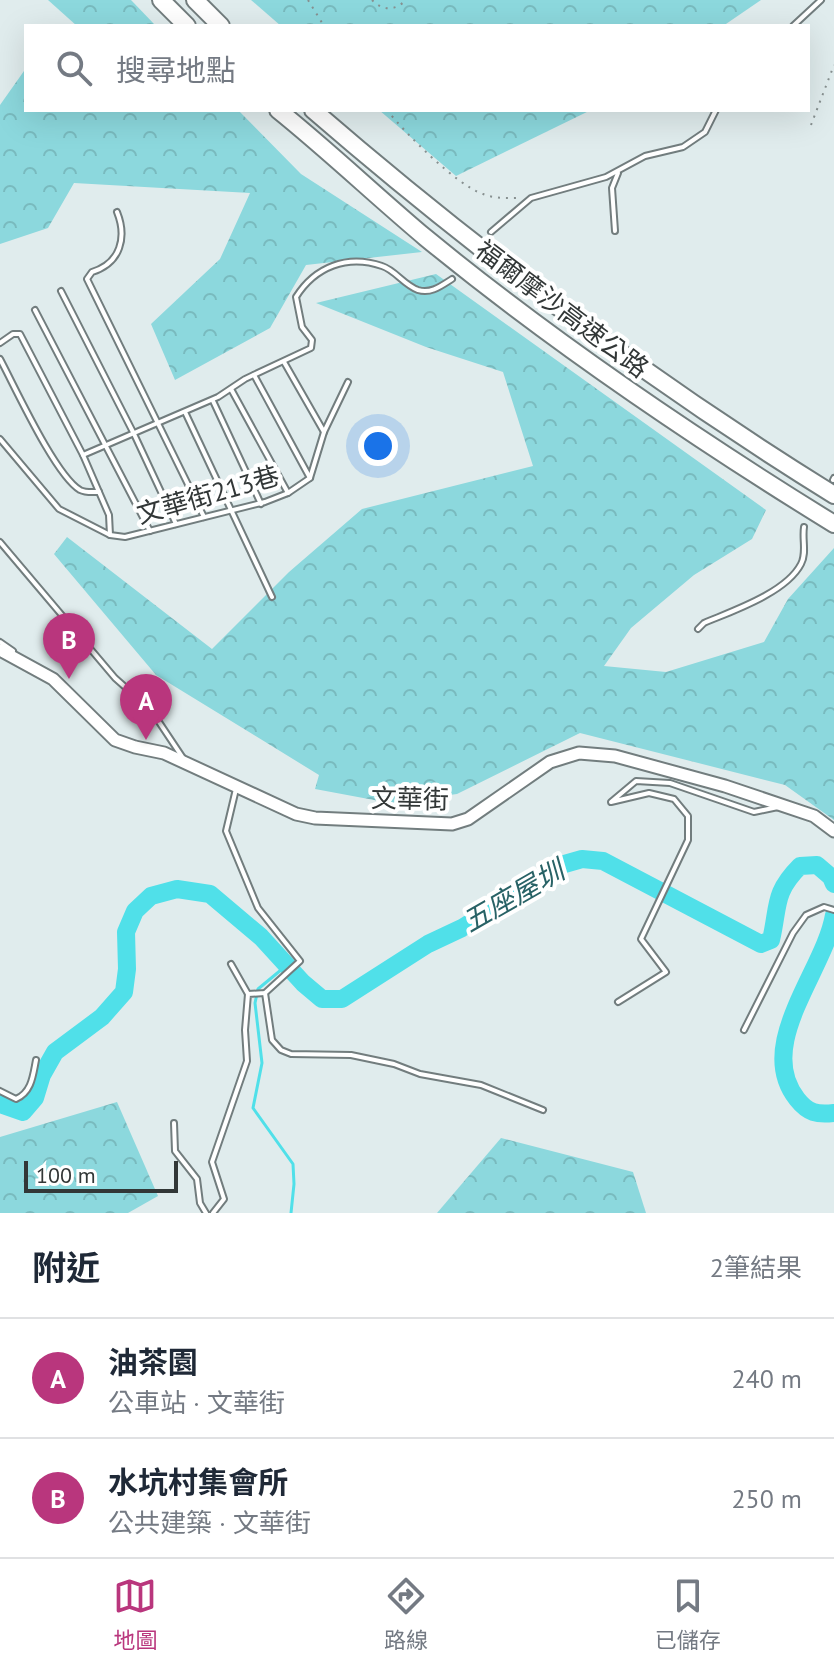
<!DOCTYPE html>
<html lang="zh-TW">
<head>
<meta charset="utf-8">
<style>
	:root { --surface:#fff; --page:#f2f2f3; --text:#1f2937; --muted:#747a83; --line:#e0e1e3; --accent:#b9367d }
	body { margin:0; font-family:"PT Sans","Noto Sans TC",sans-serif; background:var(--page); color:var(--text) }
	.scale { position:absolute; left:24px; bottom:20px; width:154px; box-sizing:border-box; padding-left:8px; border:4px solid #323737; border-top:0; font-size:22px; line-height:28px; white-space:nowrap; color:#323737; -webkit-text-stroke:6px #fff; paint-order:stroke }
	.you { position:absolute; left:378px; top:446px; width:28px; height:28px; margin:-20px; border:6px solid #fff; border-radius:50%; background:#1a73e8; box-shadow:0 0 0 12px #1a73e833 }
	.badge { display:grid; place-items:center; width:52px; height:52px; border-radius:50%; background:var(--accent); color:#fff; font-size:26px; font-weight:700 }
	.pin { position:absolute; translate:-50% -66px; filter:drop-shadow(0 2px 4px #0008) }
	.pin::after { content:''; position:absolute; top:42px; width:28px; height:24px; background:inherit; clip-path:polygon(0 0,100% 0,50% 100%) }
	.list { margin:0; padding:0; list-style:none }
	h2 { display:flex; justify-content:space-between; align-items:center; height:104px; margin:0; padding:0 32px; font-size:34px }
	h2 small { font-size:26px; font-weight:400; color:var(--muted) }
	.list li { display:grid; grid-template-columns:52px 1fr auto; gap:24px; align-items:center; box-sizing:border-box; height:120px; padding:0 32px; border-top:2px solid var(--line) }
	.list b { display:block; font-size:30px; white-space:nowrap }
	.list p { margin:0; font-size:26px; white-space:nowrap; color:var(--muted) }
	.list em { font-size:26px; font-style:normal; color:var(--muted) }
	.icon { flex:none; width:44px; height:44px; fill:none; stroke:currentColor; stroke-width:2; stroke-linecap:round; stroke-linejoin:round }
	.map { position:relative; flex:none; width:834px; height:1213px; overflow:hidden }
	.search { position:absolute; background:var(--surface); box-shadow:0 8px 32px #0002; left:24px; right:24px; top:24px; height:88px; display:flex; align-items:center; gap:20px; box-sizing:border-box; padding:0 28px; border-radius:0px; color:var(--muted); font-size:30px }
	.sheet { height:344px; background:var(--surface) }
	nav { display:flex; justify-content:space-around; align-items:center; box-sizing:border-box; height:112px; border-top:2px solid var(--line); background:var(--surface); font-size:22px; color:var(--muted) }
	nav a { display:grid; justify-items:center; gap:4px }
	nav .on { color:var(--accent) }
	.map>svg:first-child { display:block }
	.forest { fill:url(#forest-crowns) }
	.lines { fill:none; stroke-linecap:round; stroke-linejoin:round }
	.stream { stroke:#50e0e9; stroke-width:3 }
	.river { stroke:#50e0e9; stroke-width:18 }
	.service-casing { stroke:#727d7e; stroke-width:8 }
	.tertiary-casing { stroke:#727d7e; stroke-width:15 }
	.motorway-casing { stroke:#727d7e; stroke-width:20 }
	.path { stroke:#879090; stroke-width:2; stroke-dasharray:2 6; stroke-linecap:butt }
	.service { stroke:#fff; stroke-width:4 }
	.tertiary { stroke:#fff; stroke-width:11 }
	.motorway { stroke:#fff; stroke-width:16 }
	.labels { text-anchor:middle; stroke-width:8; stroke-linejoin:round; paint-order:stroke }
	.street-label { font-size:26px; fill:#323737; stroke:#fff }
	.water-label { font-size:28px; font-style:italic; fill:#286266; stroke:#fff }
</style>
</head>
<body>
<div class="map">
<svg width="834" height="1213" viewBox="0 0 834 1213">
	<defs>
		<pattern id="forest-crowns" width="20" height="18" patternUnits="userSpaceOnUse" patternTransform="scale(2)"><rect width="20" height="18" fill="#8cd8dd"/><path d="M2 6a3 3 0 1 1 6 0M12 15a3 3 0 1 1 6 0" fill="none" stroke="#79babe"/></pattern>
	</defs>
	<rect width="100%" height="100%" fill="#e0eced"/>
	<g class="forest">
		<path d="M48,0h83l25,26h-79z"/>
		<path d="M251,0h510l-38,26h-442z"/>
		<path d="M24,71h2v39h212l63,64 121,78 -116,13 -36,63 -95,52 -24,-56 69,-65 30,-66 -176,-10 -26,45 -48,16v-139z"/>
		<path d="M379,110h212l-135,66z"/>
		<path d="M436,274l330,236 -14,29 -58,36 -63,53 -27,38 62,6 98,-30 24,-43 46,-51v272l-49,-35 -205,-52 -123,61 -67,9 -75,-14 4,-14 -163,-100 -102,-121 13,-17 145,112 77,-77 73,-63 171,-43 -30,-94 -77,-25 -110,-44z"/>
		<path d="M117,1102l41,94 -30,17h-128v-76z"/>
		<path d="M501,1138l132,34 13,41h-209z"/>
	</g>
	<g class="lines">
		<path class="stream" d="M287,965l-29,24 -3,14 7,60 -9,45 40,56 1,20 -3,29"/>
		<g class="river">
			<path d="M834,915c-9,55 -80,130 -37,184 11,14 20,16 37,14"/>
			<path d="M0,1104l23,8 12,-14 7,-23 13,-23 47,-35 22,-25 3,-23 -1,-37 9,-21 16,-15 26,-7 33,5 51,43 42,46 19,16h20l86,-55 34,-16 99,-63 21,-6 21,2 158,83 10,-4c8,-34 2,-47 29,-74l17,-1 14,12 3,7"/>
		</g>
		<g class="service-casing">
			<g id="service">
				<path d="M793,26l28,-26"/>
				<path d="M117,212c10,25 4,51 -25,60l-5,7 117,238"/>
				<path d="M615,231l-3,-43 6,-15"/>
				<path d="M491,232l40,-34 75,-21 39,-21 38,-9 22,-15 11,-22"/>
				<path d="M61,291l73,143 42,90"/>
				<path d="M35,310l115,221"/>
				<path d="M0,343l13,-9h7l63,121"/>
				<path d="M0,359c15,28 55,116 80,131 6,3 12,2 19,2"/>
				<path d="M284,362l40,70"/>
				<path d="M254,375l56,103"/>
				<path d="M231,389l57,104"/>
				<path d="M213,401l48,103"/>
				<path d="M185,412l87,185"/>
				<path d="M0,439l59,70 51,26 15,2 140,-35 23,-9 22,-15 14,-46 24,-50"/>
				<path d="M833,480l1,-2"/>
				<path d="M110,535l-1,-20 -26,-60 135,-58 27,-18 66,-31 1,-8 -10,-13 -6,-30c19,-30 51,-43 86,-31 13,4 22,19 36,24 13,4 23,-4 34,-11"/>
				<path d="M0,542l115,136 36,32 32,48"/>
				<path d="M698,629l6,-6c28,-12 82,-30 97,-59 6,-11 1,-24 3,-37"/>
				<path d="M0,642l13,9"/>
				<path d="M231,964l17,30"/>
				<path d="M265,993l7,47 9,10 10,4 60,1 43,9 26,10 61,11 62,25"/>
				<path d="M618,1002l48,-30 -25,-33 47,-99v-24l-14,-17 -25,-6 -38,9 25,-21 34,2 84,29 24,-5"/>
				<path d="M744,1030l49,-97 13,-18 18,-8 10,3"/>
				<path d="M0,1091l16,8c16,-7 17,-24 20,-39"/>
				<path d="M174,1123l1,28 22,28 3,24 6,10"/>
				<path d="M213,1213l11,-14 -12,-37 35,-101 -2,-31 3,-36 17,-1 35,-32 -42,-53 -32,-77 10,-42"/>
			</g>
		</g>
		<g class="tertiary-casing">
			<path id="tertiary" d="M0,650l53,29 62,61 20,7 29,6 132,61 19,4 137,6 16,-5 82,-57 29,-9 36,3 110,30 89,30 20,15"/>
		</g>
		<g class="motorway-casing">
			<g id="motorway">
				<path d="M161,0l26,26"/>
				<path d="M195,0l26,26"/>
				<path d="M278,110c51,41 98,86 148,128 128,105 267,199 408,286"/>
				<path d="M313,110c163,141 337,271 521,385"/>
			</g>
		</g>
		<g class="path">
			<path d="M308,0l16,26"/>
			<path d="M372,0c11,11 23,11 34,0"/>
			<path d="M387,110c18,23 69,75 96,84 12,5 25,4 38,4"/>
			<path d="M811,125l23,-60"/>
		</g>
		<use href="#service" class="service"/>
		<use href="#tertiary" class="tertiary"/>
		<use href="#motorway" class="motorway"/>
	</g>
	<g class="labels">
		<g class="street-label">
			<text transform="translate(562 309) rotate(37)" y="9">福爾摩沙高速公路</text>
			<text transform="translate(208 495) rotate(-16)" y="9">文華街213巷</text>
			<text transform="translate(410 799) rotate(1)" y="9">文華街</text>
		</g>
		<g class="water-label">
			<text transform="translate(513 896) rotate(-30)" y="10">五座屋圳</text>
		</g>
	</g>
</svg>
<div class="scale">100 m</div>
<div class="you"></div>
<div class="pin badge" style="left:146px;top:740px">A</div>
<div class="pin badge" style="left:69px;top:679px">B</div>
<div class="search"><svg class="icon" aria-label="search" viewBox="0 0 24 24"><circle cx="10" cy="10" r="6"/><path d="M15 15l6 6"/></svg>搜尋地點</div>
</div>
<section class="sheet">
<h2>附近<small>2筆結果</small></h2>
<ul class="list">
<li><span class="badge">A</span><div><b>油茶園</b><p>公車站 · 文華街</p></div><em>240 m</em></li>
<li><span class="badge">B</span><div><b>水坑村集會所</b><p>公共建築 · 文華街</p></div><em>250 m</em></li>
</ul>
</section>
<nav>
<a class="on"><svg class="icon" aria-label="map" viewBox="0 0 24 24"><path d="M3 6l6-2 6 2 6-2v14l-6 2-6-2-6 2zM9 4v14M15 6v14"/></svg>地圖</a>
<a><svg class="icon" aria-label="directions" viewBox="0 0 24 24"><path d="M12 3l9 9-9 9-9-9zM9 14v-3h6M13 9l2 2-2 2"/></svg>路線</a>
<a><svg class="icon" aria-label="saved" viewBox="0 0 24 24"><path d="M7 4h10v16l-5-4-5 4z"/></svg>已儲存</a>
</nav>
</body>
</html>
